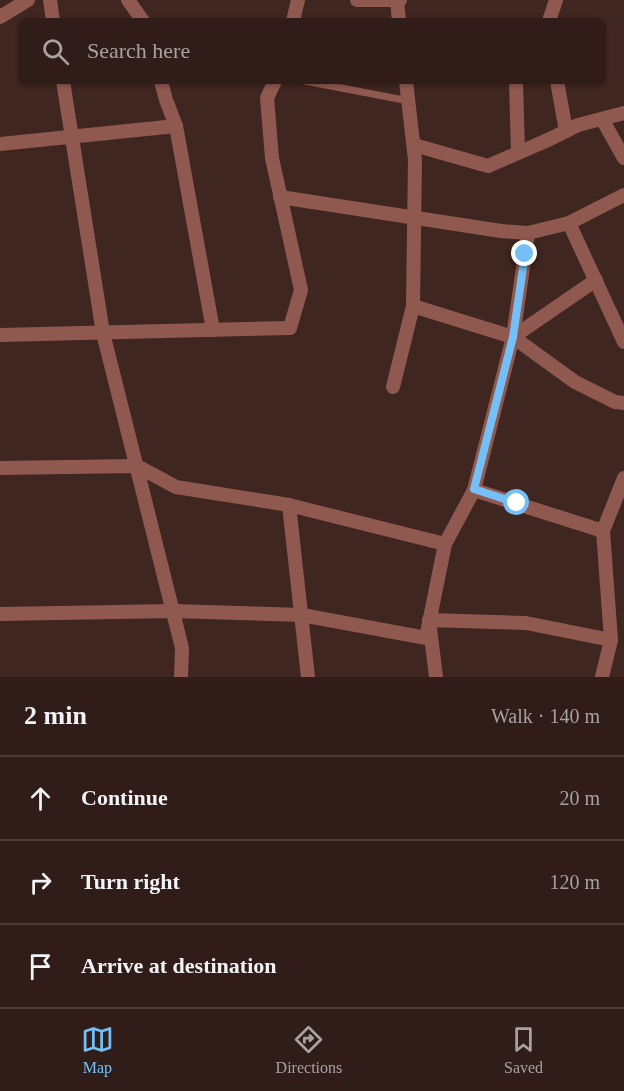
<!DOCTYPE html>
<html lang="en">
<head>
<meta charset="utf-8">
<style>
	:root { --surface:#301c19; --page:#382522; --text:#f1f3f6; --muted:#a8a1a2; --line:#4b3a38; --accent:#74c0f6 }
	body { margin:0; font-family:Georgia,serif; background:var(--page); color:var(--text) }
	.stop { position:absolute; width:18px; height:18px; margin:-14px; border:4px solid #74c0f6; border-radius:50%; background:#fff }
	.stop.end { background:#74c0f6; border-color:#fff; box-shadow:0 2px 6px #0008 }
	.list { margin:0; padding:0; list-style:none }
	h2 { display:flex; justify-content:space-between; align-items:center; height:78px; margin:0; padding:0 24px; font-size:26px }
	h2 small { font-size:20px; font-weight:400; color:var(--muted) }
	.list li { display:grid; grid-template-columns:39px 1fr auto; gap:18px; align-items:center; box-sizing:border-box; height:84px; padding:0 24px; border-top:2px solid var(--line) }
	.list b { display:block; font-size:22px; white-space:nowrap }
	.list em { font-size:20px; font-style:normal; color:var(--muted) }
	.icon { flex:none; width:33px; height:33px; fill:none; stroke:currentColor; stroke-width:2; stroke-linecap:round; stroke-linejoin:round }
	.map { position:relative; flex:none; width:624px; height:677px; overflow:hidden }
	.search { position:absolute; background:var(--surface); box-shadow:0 2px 4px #0004; left:18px; right:18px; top:18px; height:66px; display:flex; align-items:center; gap:15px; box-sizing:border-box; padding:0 21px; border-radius:9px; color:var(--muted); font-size:22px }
	.sheet { height:330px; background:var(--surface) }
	nav { display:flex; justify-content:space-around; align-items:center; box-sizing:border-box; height:84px; border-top:2px solid var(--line); background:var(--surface); font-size:16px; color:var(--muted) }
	nav a { display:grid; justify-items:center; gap:3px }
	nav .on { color:var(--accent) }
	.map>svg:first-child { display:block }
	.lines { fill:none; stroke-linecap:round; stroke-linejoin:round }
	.lane { stroke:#90594f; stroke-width:7 }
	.street { stroke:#90594f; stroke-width:14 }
	.route { stroke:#74c0f6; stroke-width:8 }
</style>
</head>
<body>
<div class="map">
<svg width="624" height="677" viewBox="0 0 624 677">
	<rect width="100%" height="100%" fill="#402621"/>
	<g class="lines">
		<path class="lane" d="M305,81l104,20"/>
		<g class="street">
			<path d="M50,0l3,21"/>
			<path d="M128,0l15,21"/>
			<path d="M357,0h43"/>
			<path d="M397,0l2,21"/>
			<path d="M0,17l28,-17"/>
			<path d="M293,21l5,-21"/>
			<path d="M549,21l7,-21"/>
			<path d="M63,81l40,252 79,315 -1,29"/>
			<path d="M161,81l5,19 10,26 37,204"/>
			<path d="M516,81l2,72"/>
			<path d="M557,81l9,50"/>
			<path d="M602,119l22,39"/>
			<path d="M0,144l176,-18"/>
			<path d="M414,145l74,21 62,-27 28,-14 46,-12"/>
			<path d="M280,197l221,34 27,2 41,-10 55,-28"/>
			<path d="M569,223l55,119"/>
			<path d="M413,306l100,31 62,45 40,20 9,1"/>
			<path d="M0,335l290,-7 11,-38 -29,-132 -5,-60 8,-17"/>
			<path d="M513,337l83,-57"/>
			<path d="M393,387l20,-81 2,-146 -9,-79"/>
			<path d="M0,468l137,-2 39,21 113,18 156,39"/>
			<path d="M474,490l129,41"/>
			<path d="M289,505l19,172"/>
			<path d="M0,614l173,-3 129,4 124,23 19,-94 29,-54 39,-153 15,-104"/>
			<path d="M436,677l-7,-57 97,3 85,17"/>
			<path d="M602,677l9,-37 -8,-109 21,-53"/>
		</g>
	</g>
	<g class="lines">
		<path class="route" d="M517,503l-43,-14 39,-152 12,-83"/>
	</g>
</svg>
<div class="stop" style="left:517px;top:503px"></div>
<div class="stop end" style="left:525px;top:254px"></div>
<div class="search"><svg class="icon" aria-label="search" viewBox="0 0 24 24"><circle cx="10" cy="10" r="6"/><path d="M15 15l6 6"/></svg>Search here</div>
</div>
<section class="sheet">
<h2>2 min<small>Walk · 140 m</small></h2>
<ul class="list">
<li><svg class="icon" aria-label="ahead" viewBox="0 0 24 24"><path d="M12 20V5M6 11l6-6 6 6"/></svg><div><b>Continue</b></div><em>20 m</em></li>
<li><svg class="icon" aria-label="right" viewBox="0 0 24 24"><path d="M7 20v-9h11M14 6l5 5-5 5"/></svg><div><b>Turn right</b></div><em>120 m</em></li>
<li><svg class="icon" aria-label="arrive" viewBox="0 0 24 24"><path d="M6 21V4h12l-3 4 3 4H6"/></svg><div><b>Arrive at destination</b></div></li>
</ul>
</section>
<nav>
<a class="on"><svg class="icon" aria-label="map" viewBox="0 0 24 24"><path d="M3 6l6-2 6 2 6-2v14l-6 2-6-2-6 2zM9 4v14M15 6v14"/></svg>Map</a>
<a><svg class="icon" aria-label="directions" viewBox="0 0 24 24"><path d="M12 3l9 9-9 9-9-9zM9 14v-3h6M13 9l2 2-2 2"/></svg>Directions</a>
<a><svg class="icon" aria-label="saved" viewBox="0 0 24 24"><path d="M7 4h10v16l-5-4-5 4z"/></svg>Saved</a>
</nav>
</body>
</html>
